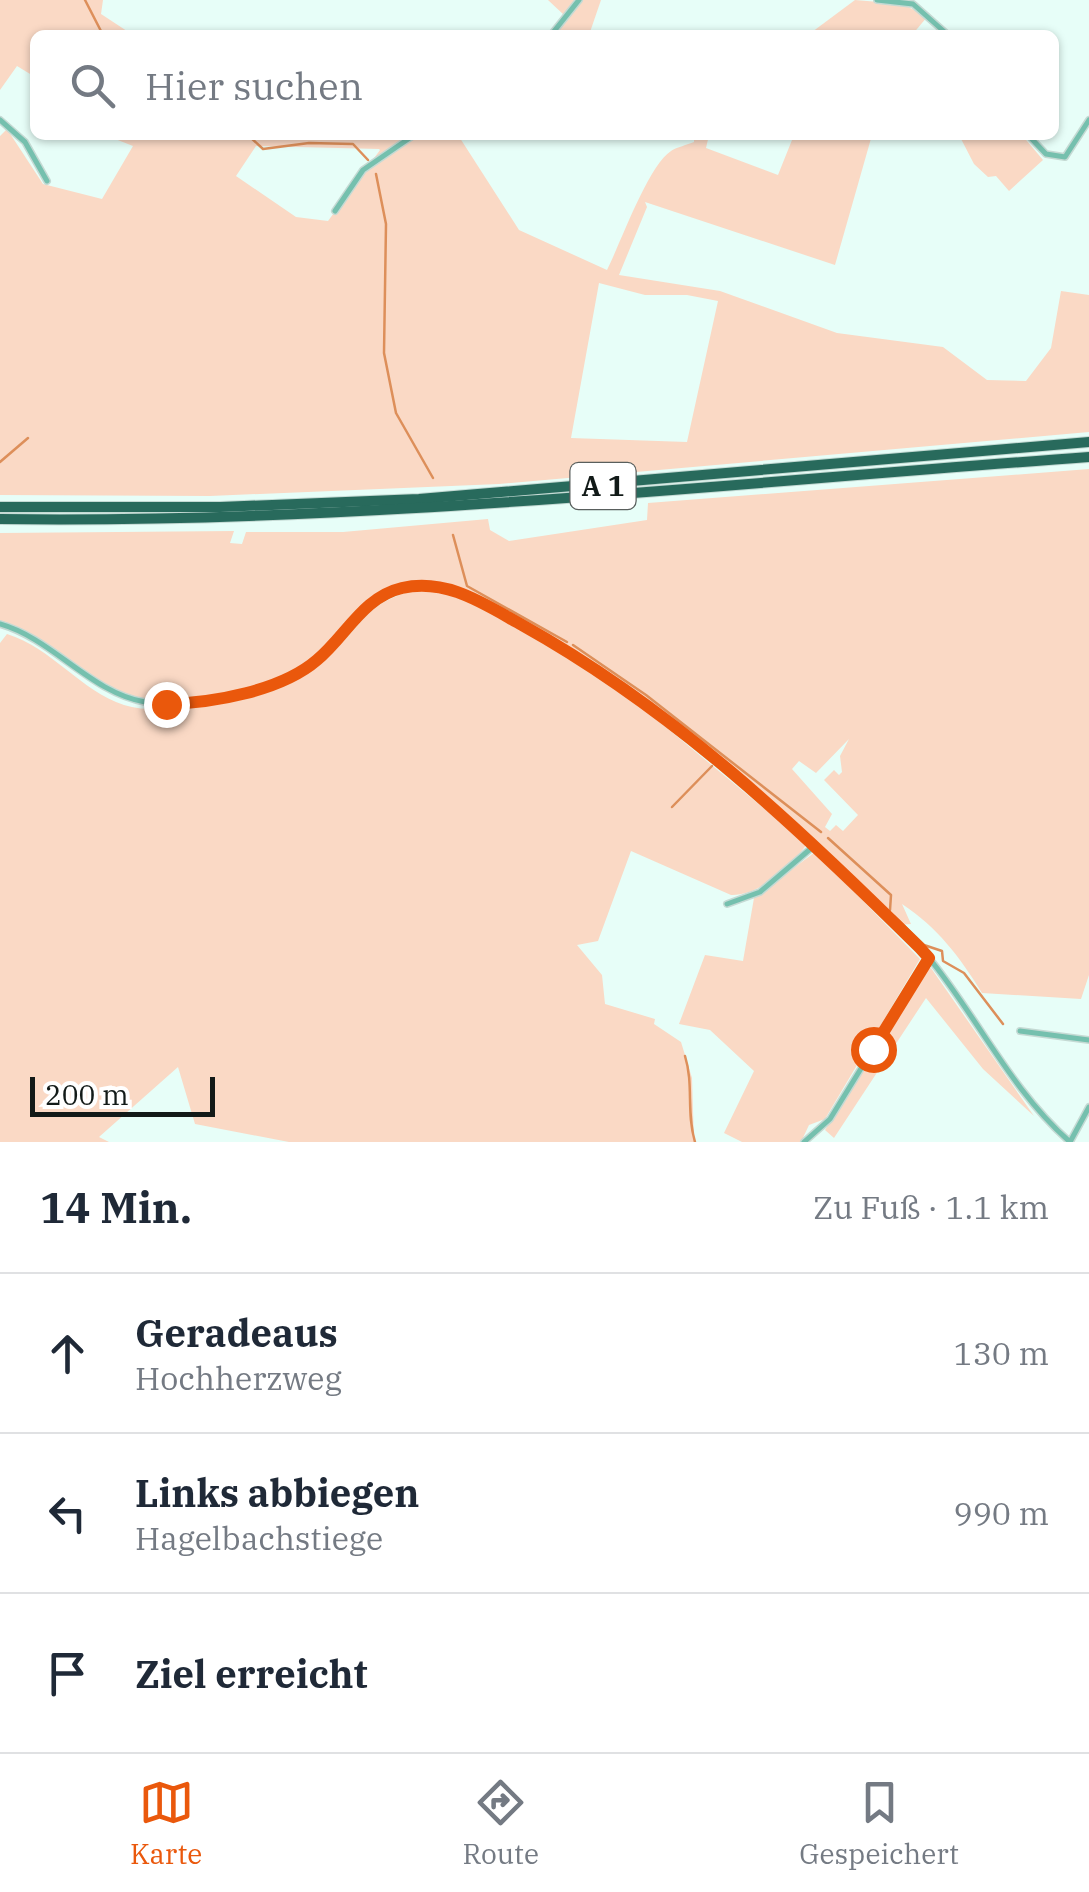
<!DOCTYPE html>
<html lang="de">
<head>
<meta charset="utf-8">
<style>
	:root { --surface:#fff; --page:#f6f6f7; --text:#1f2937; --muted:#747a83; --line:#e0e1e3; --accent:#ea580c }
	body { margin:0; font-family:"IBM Plex Serif",serif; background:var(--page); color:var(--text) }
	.scale { position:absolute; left:30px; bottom:25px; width:185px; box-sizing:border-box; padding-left:10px; border:5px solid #121a18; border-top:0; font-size:28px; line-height:35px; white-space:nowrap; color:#121a18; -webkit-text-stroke:8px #fff; paint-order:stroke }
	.stop { position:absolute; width:30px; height:30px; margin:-22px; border:8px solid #ea580c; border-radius:50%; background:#fff }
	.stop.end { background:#ea580c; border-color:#fff; box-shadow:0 2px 10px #0008 }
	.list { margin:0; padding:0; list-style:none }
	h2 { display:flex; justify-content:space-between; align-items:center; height:130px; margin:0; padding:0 40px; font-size:42px }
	h2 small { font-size:32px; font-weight:400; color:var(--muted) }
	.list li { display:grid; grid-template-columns:65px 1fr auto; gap:30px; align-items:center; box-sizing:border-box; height:160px; padding:0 40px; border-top:2px solid var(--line) }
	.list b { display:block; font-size:38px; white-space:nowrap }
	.list p { margin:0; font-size:32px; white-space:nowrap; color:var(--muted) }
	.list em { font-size:32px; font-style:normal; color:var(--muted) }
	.icon { flex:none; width:55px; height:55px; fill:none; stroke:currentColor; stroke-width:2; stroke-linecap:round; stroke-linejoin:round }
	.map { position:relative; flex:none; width:1089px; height:1142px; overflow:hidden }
	.search { position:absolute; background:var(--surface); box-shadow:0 2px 8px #0004; left:30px; right:30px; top:30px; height:110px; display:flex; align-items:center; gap:25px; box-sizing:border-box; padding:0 35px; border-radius:15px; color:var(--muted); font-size:38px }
	.sheet { height:610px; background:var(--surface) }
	nav { display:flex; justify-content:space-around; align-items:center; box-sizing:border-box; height:140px; border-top:2px solid var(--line); background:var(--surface); font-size:28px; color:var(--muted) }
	nav a { display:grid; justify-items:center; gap:5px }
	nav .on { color:var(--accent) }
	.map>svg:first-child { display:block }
	.green { fill:#fad9c5; fill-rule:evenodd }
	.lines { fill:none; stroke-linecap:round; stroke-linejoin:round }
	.stream { stroke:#dd8f5a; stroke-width:2.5 }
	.street-casing { stroke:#c5dad4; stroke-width:8 }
	.highway-casing { stroke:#c5dad4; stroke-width:12 }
	.street { stroke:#75c0ae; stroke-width:5 }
	.highway { stroke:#286a5c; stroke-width:10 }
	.route { stroke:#ea580c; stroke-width:12 }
	.labels { text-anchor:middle; stroke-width:8; stroke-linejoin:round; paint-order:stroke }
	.shield { fill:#fff; stroke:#595f5d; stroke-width:2.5 }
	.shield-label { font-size:28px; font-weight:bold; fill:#121a18 }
</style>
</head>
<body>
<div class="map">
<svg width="1089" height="1142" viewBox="0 0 1089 1142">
	<rect width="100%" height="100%" fill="#e7fef8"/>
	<g class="green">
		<path d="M0,0h103l-2,14 32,21h-98v42l-18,-11 -17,24z"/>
		<path d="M548,0h53l-12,35h-37l17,-26 -5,6z"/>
		<path d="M855,0l48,4 24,13 -15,18h-104z"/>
		<path d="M7,129l36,55 59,15 31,-53 -28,-11h353l61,95 88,40c14,-28 41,-104 64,-119 6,-4 16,-6 23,-9v-7h15l-3,13 72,27 16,-40h78l-37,130 -190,-63 2,5 -28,68 101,16 117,42 106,14 44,33 39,1 25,-33 10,-57 28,4v137l-590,52 -289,12 -210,-1v-359zM256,146l123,3 1,1 -52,71 -32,-4 -60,-41zM599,283l46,12h42l31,6 -31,141 -116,-4z"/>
		<path d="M959,135h63l21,25 -34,31 -13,-15 -8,1 -14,-13z"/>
		<path d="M1089,469v506l-8,24 -99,-6c-22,-36 -45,-66 -80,-89l9,20 -12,1c-93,-94 -191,-188 -302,-260 -30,-19 -62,-32 -94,-49l130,84 174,144c-16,22 -47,52 -76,51l-100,-44 -33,90 -21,4 25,30 3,29 50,15 -1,5 27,18 11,36 2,64h-405l-94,-18 -17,-57 -79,70 10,5h-109v-499l7,-9c45,14 74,57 117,71 49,15 156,-10 197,-43 50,-40 36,-59 109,-76l-55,13c-26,23 -46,57 -77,74 -48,25 -137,43 -186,17 -38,-21 -72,-48 -112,-66v-91l234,-2 -4,12 12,1 4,-12h97l145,-13 2,11 19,11 138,-21 1,-17zM849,739l-9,17 2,16 -3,3 -5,-5 -10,10 34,35 -15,16 -7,-6 -6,6 -5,-4 7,-13 -40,-45 7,-8 17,12z"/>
		<path d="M815,852l105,107 -95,160 -16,6 -8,17h-59l-18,-9 30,-62 -44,-41 -31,-6 26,-69 38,6 11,-63z"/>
		<path d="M931,968l103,148 -51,-47 -57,-71 -92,140 -9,-8 101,-161z"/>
	</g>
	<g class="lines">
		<g class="stream">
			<path d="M85,0l18,35"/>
			<path d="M248,135l15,14 46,-6 44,1 15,16"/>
			<path d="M376,174l10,50 -2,129 12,60 37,65"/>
			<path d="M0,462l28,-24"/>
			<path d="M453,535l14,51 100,56"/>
			<path d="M573,645l73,50 175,137"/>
			<path d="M672,807l40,-41"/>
			<path d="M828,838l63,57 -1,15"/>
			<path d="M894,916l30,29 18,6 1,10 21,12 39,51"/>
			<path d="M685,1056c9,29 1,56 10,86"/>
		</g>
		<g class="street-casing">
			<g id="street">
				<path d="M877,0l36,4 35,31"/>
				<path d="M551,35l28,-35"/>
				<path d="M0,120l25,22 22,39"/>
				<path d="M1028,135l18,19 19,3 24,-37"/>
				<path d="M335,211l28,-41 51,-35"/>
				<path d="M0,624c53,15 91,69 145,78 43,8 131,-12 166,-37 43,-32 59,-83 121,-79 32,2 61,23 89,38 126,70 236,163 337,264 25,25 53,47 75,75 47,59 79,128 137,179"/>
				<path d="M727,904l33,-12 55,-47"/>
				<path d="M1020,1031l69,9"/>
				<path d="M804,1142l26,-23 99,-161"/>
				<path d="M1070,1142l19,-35"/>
			</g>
		</g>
		<g class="highway-casing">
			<g id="highway">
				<path d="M0,507h220l199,-8 670,-57"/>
				<path d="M0,519c365,5 726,-36 1089,-62"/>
			</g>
		</g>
		<use href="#street" class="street"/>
		<use href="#highway" class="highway"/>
	</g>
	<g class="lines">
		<path class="route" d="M166,704c47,-1 115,-13 151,-44 29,-24 46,-63 85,-72 45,-10 82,16 120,37 151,84 276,202 398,323l9,10 -56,91"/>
	</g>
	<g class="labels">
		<rect class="shield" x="570.5" y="463" width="65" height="46" rx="8"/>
		<g class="shield-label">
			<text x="603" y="496">A 1</text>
		</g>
	</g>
</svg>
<div class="scale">200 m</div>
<div class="stop" style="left:873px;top:1049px"></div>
<div class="stop end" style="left:166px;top:704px"></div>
<div class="search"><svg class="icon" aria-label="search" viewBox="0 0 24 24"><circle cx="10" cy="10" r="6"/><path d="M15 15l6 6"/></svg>Hier suchen</div>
</div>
<section class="sheet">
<h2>14 Min.<small>Zu Fuß · 1.1 km</small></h2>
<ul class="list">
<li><svg class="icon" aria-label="ahead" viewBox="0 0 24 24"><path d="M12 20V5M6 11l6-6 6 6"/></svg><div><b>Geradeaus</b><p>Hochherzweg</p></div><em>130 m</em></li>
<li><svg class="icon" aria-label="left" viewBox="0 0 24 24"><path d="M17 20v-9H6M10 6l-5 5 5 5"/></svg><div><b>Links abbiegen</b><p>Hagelbachstiege</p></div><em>990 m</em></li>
<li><svg class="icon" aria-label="arrive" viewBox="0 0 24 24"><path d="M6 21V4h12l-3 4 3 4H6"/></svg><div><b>Ziel erreicht</b></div></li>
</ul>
</section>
<nav>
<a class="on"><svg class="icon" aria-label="map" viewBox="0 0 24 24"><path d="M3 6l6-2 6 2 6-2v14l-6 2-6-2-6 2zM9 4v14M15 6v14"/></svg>Karte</a>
<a><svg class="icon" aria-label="directions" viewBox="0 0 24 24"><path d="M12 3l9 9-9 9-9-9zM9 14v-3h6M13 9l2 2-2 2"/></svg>Route</a>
<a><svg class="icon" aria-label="saved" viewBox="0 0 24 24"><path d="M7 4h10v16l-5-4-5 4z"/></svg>Gespeichert</a>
</nav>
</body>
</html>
